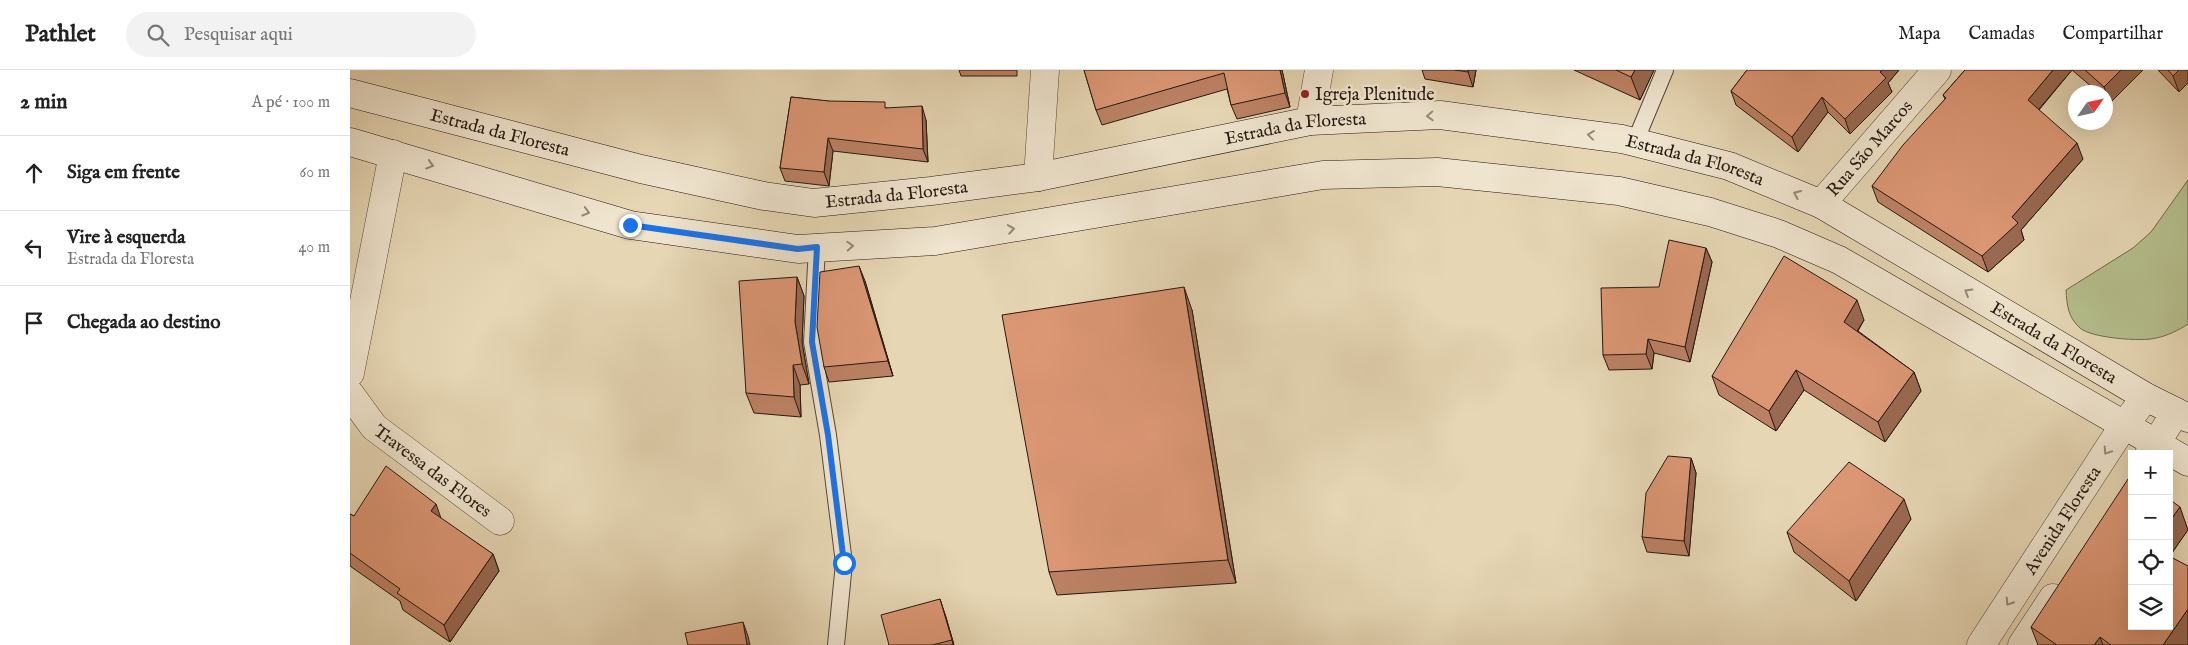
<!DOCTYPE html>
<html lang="pt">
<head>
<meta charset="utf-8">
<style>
	:root { --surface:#fff; --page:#f2f2f2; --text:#222; --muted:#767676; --line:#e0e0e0 }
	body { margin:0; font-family:"IM FELL English",serif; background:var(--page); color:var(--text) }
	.controls { position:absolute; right:15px; bottom:15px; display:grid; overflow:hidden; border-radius:0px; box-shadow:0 5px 20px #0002 }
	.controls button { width:45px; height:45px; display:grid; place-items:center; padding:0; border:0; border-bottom:1px solid var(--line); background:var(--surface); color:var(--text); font:25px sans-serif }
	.compass { position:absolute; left:1718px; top:15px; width:45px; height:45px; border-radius:50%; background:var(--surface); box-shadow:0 5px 20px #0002; rotate:56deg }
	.stop { position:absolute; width:15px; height:15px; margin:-11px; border:4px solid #1a73e8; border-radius:50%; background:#fff }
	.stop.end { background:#1a73e8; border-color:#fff; box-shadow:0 1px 5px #0008 }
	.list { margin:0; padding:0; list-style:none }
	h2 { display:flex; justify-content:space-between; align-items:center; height:65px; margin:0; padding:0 20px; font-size:21px }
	h2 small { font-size:16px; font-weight:400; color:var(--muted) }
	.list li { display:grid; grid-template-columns:32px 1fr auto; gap:15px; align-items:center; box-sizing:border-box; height:75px; padding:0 20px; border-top:1px solid var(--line) }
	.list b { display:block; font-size:19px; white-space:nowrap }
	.list p { margin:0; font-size:16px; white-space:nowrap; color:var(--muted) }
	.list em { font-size:16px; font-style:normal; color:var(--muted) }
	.icon { flex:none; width:28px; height:28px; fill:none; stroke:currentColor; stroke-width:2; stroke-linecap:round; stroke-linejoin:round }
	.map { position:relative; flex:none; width:1838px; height:575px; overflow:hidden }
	header { display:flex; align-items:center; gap:30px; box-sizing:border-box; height:70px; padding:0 25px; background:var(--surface); border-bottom:1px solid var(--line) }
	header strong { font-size:24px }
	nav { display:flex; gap:28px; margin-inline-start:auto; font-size:18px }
	.search { width:350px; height:45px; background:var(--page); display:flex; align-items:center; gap:12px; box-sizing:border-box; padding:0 18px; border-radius:28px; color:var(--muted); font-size:19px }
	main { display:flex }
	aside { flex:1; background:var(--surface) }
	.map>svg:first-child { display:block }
	.green { fill:#b5be8d; stroke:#6d6b4f }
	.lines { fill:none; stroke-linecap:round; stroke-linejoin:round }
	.service-casing { stroke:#55483a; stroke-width:18 }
	.minor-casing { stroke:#55483a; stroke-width:29 }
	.tertiary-casing { stroke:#55483a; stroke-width:29 }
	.secondary-casing { stroke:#251811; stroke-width:29 }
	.service { stroke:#efe4ce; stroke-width:16 }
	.minor { stroke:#efe4ce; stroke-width:28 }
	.tertiary { stroke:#efe4ce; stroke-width:28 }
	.secondary { stroke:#efe4ce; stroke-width:28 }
	.wall { fill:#bc8164; stroke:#251811 }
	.shaded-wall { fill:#996951; stroke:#251811 }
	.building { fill:#db9674; stroke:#251811 }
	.oneway { stroke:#948879 }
	.route { stroke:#1a73e8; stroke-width:6 }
	.poi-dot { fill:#8f2418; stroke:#efe4ce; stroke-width:2 }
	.labels { text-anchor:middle; stroke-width:5; stroke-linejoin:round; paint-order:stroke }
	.poi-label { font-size:18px; fill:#251811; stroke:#efe4ce; text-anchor:start }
	.street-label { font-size:18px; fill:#251811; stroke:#efe4ce }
</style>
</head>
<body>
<header>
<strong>Pathlet</strong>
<div class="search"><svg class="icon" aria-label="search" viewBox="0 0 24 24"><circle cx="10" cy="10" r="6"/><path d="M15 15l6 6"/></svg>Pesquisar aqui</div>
<nav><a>Mapa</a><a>Camadas</a><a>Compartilhar</a></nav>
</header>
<main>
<aside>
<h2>2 min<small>A pé · 100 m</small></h2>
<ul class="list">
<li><svg class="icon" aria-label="ahead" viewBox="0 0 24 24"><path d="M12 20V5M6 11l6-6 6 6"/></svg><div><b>Siga em frente</b></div><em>60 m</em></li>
<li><svg class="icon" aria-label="left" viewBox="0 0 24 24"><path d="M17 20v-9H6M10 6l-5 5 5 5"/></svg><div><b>Vire à esquerda</b><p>Estrada da Floresta</p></div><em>40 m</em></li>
<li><svg class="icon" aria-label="arrive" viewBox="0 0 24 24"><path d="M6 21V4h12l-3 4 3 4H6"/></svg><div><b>Chegada ao destino</b></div></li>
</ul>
</aside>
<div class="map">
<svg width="1838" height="575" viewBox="0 0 1838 575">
	<rect width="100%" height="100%" fill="#e6d6b4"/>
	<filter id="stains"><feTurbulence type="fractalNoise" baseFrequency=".004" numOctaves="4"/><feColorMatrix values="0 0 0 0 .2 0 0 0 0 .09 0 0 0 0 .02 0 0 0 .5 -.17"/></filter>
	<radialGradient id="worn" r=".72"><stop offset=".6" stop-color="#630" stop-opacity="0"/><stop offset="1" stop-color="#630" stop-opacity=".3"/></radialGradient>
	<path class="green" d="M1838,110v144c-9,6 -21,12 -32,14 -14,4 -65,0 -76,-10 -12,-11 -13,-22 -14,-38l67,-42 18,-16z"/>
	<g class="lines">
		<g class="service-casing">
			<g id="service">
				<path d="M1285,72l30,-72"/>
				<path d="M467,177l-5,95 16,93 16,128 -8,82"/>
			</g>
		</g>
		<g class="minor-casing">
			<g id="minor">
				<path d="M960,51l9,-51"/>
				<path d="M688,107l7,-107"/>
				<path id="s1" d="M1471,134l116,-134"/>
				<path d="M0,303l43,-219"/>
				<path id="s2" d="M0,324l24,33 126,94"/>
			</g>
		</g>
		<g class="tertiary-casing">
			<g id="tertiary">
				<path d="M1799,384l27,-42"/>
				<path id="s3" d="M1631,575l143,-220 22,-28"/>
				<path d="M1672,575l31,-47"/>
			</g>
		</g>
		<g class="secondary-casing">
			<g id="secondary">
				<path id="s4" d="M0,23l291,76 123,27 50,7 117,-12 107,-14 272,-56 130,-6 182,24 107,27 92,38 325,193 42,21"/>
				<path d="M0,72l280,83 168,24 137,-8 388,-66 114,-3 182,19 91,21 69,22 60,26 349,202"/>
			</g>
		</g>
		<use href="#service" class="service"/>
		<use href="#minor" class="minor"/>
		<use href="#tertiary" class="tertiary"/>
		<use href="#secondary" class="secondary"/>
	</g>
	<g class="wall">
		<path d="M609,0h58v6h-56z"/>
		<path d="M734,0h198l8,37 -53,12 -6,-14 -4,-16 -125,36 -6,-15z"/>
		<path d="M1072,0h54l-3,17 -48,-8z"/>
		<path d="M1224,0h80l-14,30z"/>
		<path d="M1397,0h152l-11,13 4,9 -42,42 -22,-22 -30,40 -62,-47 -5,-14z"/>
		<path d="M1615,0h178l-33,33 -4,-4v-7h-8l-26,-22 -33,40 44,49 -62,71 3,10 -36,32 -110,-70 -6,-16 73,-87 -2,-4z"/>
		<path d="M1808,0h30v13l-9,9z"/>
		<path d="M441,27l96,11 39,12 2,42 -95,-11 -4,35 -44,-5 -5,-13z"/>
		<path d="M1356,178l6,14 -22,100 -36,-9 -2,16 -43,1 -6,-15 56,-68z"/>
		<path d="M447,207l7,19 -2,46 7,42 -9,1 1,32 -47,-4 -8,-20z"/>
		<path d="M515,211l28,95 -64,6 -5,-15z"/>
		<path d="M842,240l44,273 -179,12 -8,-23z"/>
		<path d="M1514,250l-6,11 56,41 7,19 -36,51 -81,-52 -28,41 -57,-36 -7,-19z"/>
		<path d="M1341,388l5,15 -7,83 -42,-4 -5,-15z"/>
		<path d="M1819,429l19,30 -18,27 18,89h-150l-7,-18z"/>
		<path d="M0,444l4,2 87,3 52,35 6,17 -49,71 -47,-32 -3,-9 -50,-35z"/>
		<path d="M1561,449l-55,82 -62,-49 -7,-20z"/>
		<path d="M595,544l9,31h-65z"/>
	</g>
	<g class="shaded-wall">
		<path d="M930,0h2l8,37 -5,-14z"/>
		<path d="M1118,0h8l-3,17 -5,-15z"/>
		<path d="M1285,0h19l-14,30 -9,-23z"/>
		<path d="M1532,0h17l-11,13 4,9 -42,42 -5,-15z"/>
		<path d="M1703,0h19l-39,46 -5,-16z"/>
		<path d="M1771,0h22l-33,33 -6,-16z"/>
		<path d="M1829,0h9v13l-9,9 -6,-16z"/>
		<path d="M1472,27l6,15 -30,40 -6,-15z"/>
		<path d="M572,36l4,14 2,42 -5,-13z"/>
		<path d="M478,68l5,13 -4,35 -5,-14z"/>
		<path d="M1727,73l6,16 -62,71 3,10 -36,32 -6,-16 30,-39z"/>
		<path d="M1356,178l6,14 -22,100 -5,-15z"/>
		<path d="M509,196l6,15 28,95 -5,-15z"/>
		<path d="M447,207l7,19 -2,46 7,42 -7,-20 -7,-42z"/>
		<path d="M834,217l8,23 44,273 -8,-23z"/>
		<path d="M1507,230l7,20 -13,21 -7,-19z"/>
		<path d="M1298,269l6,14 -2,16 -6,-15z"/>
		<path d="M443,295l7,20 1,32 -7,-20z"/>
		<path d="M1446,300l8,20 -28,41 -7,-20z"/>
		<path d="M1564,302l7,19 -36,51 -7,-20z"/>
		<path d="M1341,388l5,15 -7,83 -5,-15z"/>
		<path d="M1554,429l7,20 -55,82 -7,-20z"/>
		<path d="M86,434l6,17 -11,-10z"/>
		<path d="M1830,437l8,23 -19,27v-35z"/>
		<path d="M143,484l6,17 -49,71 -6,-17z"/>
		<path d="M590,529l5,15 9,31h-1l-1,-5z"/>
		<path d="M1838,539v36h-25z"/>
		<path d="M393,552l5,14 2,9h-3z"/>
		<path d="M1750,567l3,8h-9z"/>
	</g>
	<g class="building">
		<path d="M734,0h196l5,23 -54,12 -7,-32 -128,37z"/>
		<path d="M1105,0h13v2z"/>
		<path d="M1266,0h19l-4,7z"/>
		<path d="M1397,0h135l-2,2 6,6 -41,41 -23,-22 -30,40 -61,-46z"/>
		<path d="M1615,0h88l-25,30 49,43 -65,74 6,6 -36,33 -110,-70 31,-41 43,-47 -3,-3z"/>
		<path d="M1735,0h36l-17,17z"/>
		<path d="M1818,0h11l-6,6z"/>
		<path d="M441,27l38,4 56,1v6l37,-2 1,43 -95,-11 -4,34 -44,-4z"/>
		<path d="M1319,170l37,8 -21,99 -37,-8 -2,15 -43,1 -2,-67 58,-1z"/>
		<path d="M1434,186l73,44 -13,22 70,50 -36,50 -82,-52 -27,41 -57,-35z"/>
		<path d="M509,196l29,95 -64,6 -7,-40 3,-55z"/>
		<path d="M447,207l-2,45 7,42 -9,1 1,32 -48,-4 -7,-112z"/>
		<path d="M834,217l44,273 -179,12 -47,-257z"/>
		<path d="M1318,386l23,2 -7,83 -42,-4 4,-44z"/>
		<path d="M1499,392l55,37 -55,82 -62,-49z"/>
		<path d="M36,396l50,38 -5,7 62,43 -49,71 -47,-32 3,-4 -50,-36v-39l4,2z"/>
		<path d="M1782,403v153h37v-70l19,10v43l-25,36h-52l-11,-8 -6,8h-37l-26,-18z"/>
		<path d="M1819,429l11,8 -11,15z"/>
		<path d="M590,529l12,41 -20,5h-43l-8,-30z"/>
		<path d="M393,552l4,23h-59l-3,-12z"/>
	</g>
	<defs><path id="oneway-chevron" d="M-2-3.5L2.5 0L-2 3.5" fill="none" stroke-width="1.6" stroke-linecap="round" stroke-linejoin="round" transform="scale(1.25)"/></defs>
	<g class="oneway">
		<use href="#oneway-chevron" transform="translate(1080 46) rotate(177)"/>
		<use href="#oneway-chevron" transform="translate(1241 65) rotate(-173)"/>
		<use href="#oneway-chevron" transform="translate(80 95) rotate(17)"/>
		<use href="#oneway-chevron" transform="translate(1447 124) rotate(-157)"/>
		<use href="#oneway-chevron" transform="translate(236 142) rotate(17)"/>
		<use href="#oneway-chevron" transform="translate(661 159) rotate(-9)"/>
		<use href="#oneway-chevron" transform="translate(500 176) rotate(-3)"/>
		<use href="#oneway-chevron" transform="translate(1618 222) rotate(-149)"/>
		<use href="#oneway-chevron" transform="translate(1757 381) rotate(123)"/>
		<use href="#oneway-chevron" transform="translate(1659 532) rotate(123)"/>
	</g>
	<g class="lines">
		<path class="route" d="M280,155l168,24 19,-2 -5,95 16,93 16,128"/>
	</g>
	<circle class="poi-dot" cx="955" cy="24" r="5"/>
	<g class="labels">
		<g class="poi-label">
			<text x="965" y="30">Igreja Plenitude</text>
		</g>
		<g class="street-label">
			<text dy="6" stroke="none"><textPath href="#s4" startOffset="965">Estrada da Floresta</textPath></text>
			<text dy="6" stroke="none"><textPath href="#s4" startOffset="155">Estrada da Floresta</textPath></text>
			<text dy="6" stroke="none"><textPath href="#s1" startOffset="74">Rua São Marcos</textPath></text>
			<text dy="6" stroke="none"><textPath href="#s4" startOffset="1370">Estrada da Floresta</textPath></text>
			<text dy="6" stroke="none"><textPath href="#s4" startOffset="560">Estrada da Floresta</textPath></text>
			<text dy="6" stroke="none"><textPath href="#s4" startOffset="1775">Estrada da Floresta</textPath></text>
			<text dy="6" stroke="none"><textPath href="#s2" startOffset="114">Travessa das Flores</textPath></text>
			<text dy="6" stroke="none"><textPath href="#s3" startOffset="149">Avenida Floresta</textPath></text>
		</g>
	</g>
	<rect width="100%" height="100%" filter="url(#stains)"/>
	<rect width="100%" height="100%" fill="url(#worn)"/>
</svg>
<div class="controls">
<button>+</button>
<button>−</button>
<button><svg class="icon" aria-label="locate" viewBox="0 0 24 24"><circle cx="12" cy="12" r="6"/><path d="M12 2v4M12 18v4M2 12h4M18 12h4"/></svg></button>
<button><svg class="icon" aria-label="layers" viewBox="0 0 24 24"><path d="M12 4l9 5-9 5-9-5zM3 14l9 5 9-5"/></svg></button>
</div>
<svg class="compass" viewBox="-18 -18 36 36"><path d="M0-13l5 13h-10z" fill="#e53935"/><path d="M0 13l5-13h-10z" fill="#767676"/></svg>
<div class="stop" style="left:494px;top:493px"></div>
<div class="stop end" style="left:280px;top:155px"></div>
</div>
</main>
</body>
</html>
